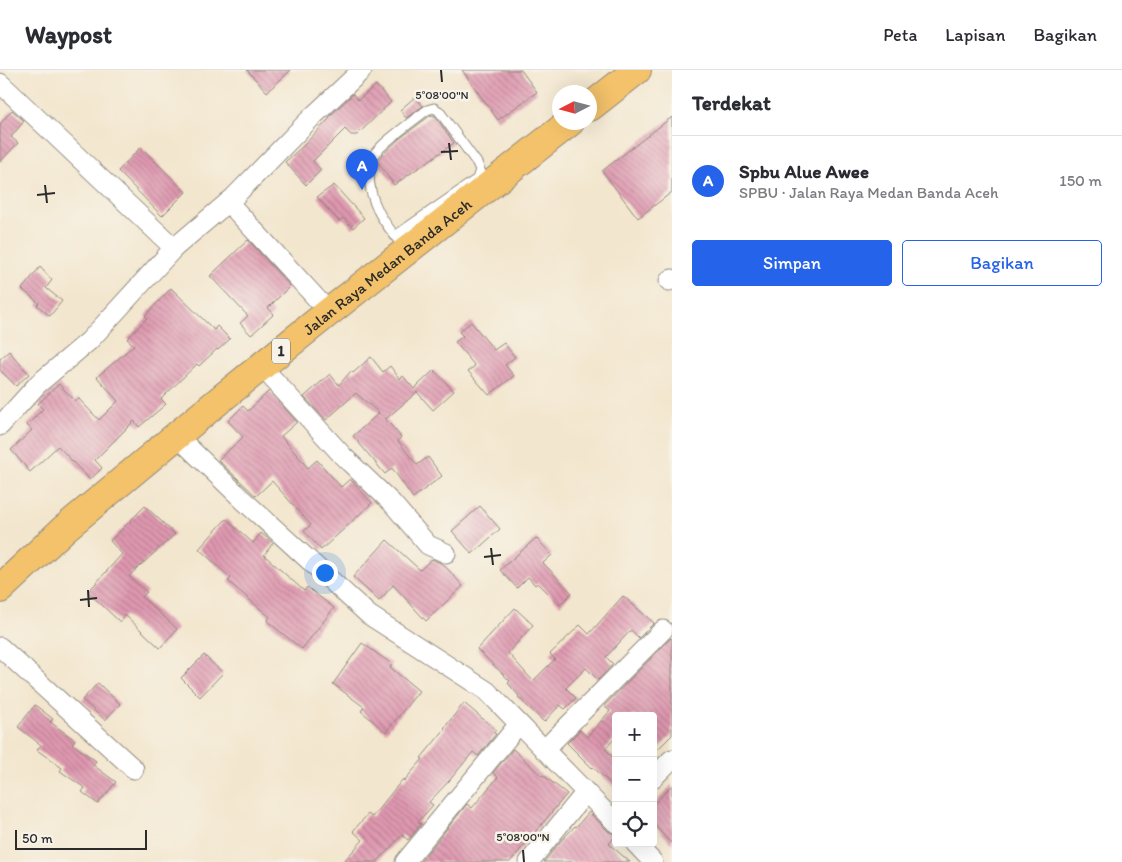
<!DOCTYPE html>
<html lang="id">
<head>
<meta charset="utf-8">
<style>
	:root { --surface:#fff; --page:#f7f7f7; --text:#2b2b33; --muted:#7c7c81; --line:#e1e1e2; --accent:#2563eb }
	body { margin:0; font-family:Itim,sans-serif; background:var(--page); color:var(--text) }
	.controls { position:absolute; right:15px; bottom:15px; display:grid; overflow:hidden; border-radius:5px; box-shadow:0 5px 20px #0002 }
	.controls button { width:45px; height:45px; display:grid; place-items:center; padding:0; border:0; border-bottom:1px solid var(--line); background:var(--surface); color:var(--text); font:25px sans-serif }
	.compass { position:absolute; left:552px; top:15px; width:45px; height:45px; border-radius:50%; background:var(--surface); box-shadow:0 5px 20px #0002; rotate:264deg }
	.scale { position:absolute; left:15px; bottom:12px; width:132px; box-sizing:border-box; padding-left:5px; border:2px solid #2b2b2b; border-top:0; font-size:14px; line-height:18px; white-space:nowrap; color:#2b2b2b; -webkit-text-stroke:4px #f7f3e8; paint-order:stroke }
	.you { position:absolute; left:324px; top:502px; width:18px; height:18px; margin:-12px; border:4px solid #fff; border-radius:50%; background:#1a73e8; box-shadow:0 0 0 8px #1a73e833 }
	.badge { display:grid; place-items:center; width:32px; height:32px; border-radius:50%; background:var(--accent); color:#fff; font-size:16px; font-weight:700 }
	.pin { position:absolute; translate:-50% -41px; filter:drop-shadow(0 1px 2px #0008) }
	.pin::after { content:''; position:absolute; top:26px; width:18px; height:15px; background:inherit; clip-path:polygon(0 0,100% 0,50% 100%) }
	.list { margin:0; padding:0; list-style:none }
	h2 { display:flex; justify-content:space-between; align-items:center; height:65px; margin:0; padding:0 20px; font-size:21px }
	h2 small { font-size:16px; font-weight:400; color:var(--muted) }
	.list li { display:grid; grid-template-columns:32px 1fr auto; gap:15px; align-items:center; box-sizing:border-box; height:90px; padding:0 20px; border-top:1px solid var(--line) }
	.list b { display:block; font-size:19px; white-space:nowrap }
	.list p { margin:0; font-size:16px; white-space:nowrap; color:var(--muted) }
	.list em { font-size:16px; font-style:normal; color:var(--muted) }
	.actions { display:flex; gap:10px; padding:15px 20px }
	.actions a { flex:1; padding:11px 0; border:1px solid var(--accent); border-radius:5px; text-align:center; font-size:18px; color:var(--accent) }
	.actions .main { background:var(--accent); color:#fff }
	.icon { flex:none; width:28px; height:28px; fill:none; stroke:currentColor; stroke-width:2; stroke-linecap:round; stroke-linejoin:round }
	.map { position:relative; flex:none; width:672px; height:792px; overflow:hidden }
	header { display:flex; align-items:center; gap:30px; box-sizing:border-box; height:70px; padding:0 25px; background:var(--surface); border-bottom:1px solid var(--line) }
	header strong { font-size:24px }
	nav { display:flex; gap:28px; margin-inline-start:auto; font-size:18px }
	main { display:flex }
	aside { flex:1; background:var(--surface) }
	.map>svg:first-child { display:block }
	.building { fill:url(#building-back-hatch) }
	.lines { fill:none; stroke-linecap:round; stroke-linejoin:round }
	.lane-casing { stroke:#8f887c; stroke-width:11 }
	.street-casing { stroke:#8f887c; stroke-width:21 }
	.highway-casing { stroke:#8f887c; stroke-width:30 }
	.lane { stroke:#fff; stroke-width:9 }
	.street { stroke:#fff; stroke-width:19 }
	.highway { stroke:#f3c26a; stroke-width:28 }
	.ticks { fill:none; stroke:#2b2b2b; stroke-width:2 }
	.labels { text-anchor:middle; stroke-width:5; stroke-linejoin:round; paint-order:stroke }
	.shield { fill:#f7f3e8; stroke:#686764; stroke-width:1 }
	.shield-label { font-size:15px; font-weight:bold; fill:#2b2b2b }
	.street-label { font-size:16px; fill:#2b2b2b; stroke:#f7f3e8 }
	.ticks-label { font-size:12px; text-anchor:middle; fill:#2b2b2b; stroke:#f7f3e8; stroke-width:5; stroke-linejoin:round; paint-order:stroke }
</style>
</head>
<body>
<header>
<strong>Waypost</strong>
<nav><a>Peta</a><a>Lapisan</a><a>Bagikan</a></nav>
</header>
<main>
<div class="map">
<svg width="672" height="792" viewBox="0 0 672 792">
	<defs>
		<pattern id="building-back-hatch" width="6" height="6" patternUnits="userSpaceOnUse" patternTransform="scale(1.25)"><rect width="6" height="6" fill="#df98b0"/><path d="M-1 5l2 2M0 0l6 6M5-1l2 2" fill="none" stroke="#b57c8f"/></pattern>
	</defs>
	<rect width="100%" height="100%" fill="#f7f3e8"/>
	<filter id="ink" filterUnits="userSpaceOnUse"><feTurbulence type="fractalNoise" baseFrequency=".02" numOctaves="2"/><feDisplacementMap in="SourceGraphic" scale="10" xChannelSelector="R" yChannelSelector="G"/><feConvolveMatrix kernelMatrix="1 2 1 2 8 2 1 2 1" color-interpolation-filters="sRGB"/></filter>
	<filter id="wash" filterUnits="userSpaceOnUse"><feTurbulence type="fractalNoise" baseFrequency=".0096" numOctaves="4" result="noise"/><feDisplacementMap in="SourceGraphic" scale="20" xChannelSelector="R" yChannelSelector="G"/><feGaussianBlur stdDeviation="1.12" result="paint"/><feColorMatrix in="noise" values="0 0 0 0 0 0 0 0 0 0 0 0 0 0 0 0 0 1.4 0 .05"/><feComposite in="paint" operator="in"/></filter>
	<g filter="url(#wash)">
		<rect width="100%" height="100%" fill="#f3e6ce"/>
		<g id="blocks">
			<g class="building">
				<path d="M247,0h44l-24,22z"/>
				<path d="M462,0h59l16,22 -39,28z"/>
				<path d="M376,15l15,17 -34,33h-6l-6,-6 -32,32 8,9 -15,15 -21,-23 18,-16 27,-28 -1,-1 24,-23 5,6z"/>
				<path d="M415,27l8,9 -17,12 -6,-8z"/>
				<path d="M12,40l12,11 -13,16 7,6 -18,19v-38z"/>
				<path d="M431,45l4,1 19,27 -60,42 -17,-24 6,-7 16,-15z"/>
				<path d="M672,47v75l-34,26 -36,-47z"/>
				<path d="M141,77l45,45 -24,24 -44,-45z"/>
				<path d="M334,115l30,33 -11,10 -10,-10 -4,3 -22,-24z"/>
				<path d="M248,170l42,46 -22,22 6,6 -23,21 -11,-12 8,-7 -38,-40z"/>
				<path d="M40,197l12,13 -6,8 16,13 -12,15 -13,-11 2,-2 -17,-14z"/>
				<path d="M171,218l43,42 3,-4 13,13 -12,11 -1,-1 -18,17 -2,-2 -36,35 5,5 -27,23 -5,-6 -39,39 7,8 -12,12 -32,-34 -28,26 -19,-22 21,-20 -5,-5 16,-16 -5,-5 21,-20 16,17 3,-3 21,22 19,-19 -21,-24 37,-32 -7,-6 20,-21 -2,-2z"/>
				<path d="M471,252l23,28 10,-7 11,14 -10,8 9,11 -25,19 -21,-24 7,-5 -20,-24 8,-6 -4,-4z"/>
				<path d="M9,281l20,23 -13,12 -16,-16v-11z"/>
				<path d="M371,287l12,15 7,-6 10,13 3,-3 11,13 20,-19 20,21 -21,19 -16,-18 -31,27 -3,-3 18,21 -3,4 19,24 11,-8 14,19 -29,22 -21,-30 -7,6 -32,-38 26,-23 -23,-20 -30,27 -22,-23 26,-23 9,11 12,-14 2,2z"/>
				<path d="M269,321l28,31 -16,14 27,32 9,-8 24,27 9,-8 22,24 -51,47 -17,-19 7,-6 -39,-44 -16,15 -38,-36 25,-23 -15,-16 15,-15 5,5z"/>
				<path d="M145,436l30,28 -46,42 18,16 -5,5 35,32 -17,19 -35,-33 -5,7 -32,-30 34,-38 -12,-13z"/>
				<path d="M480,436l20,23 -28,25 -20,-23z"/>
				<path d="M226,449l27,24 8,-10 12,10 -9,12 40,36 3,-4 27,21 -32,41 -35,-28 3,-4 -42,-36 3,-3 -32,-29z"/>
				<path d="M536,468l16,17 -9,8 29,30 -12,12 -22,-22 -3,2 -7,-8 -11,11 -17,-18z"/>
				<path d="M387,470l33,30 12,-11 11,5 20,22 -37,35 -33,-36 -14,16 -26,-24z"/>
				<path d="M623,526l31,27 -15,15 -8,-8 -25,27 7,7 -15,16 -12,-12 -20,20 10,10 -11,11 -5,-4 -16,17 -26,-25 1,-1 -11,-13 2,-2 -33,-32 38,-41 18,17 -25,28 25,28 22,-22 -5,-5 30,-29 9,9z"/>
				<path d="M671,568l1,1v96l-19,19v-38h-37v21l-11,12 11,11v29l-23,-22 -1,1 -25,-25 13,-13 7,7 23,-26 -6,-5z"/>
				<path d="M362,573l30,21 -2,3 29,24 -33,41 -25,-21 3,-4 -31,-23z"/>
				<path d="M204,585l19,18 -23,24 -19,-19z"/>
				<path d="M98,613l22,21 -15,16 -23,-20z"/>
				<path d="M464,633l32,27 -3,2 3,2 -18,22 -5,-4 -24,29 -20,21 4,3 -15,17 3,2 -13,16 -6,-5 -25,27h-34l20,-22 -10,-9 15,-17 4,3 31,-38 1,2 19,-22 -2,-1 24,-29 -1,-1z"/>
				<path d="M35,635l18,14 -3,3 25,18 -3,4 24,17 -3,4 23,17 -18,22 -16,-12 3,-4 -25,-17 2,-3 -25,-18 4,-5 -23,-18z"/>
				<path d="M513,679l29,27 1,-1 24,19 -57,68h-90l47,-58 5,4 26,-31 -5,-4z"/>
				<path d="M672,715v59l-19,-20v-19z"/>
				<path d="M589,742l19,19 8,4 -7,9 21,18h-86l15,-19 16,-17 1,1z"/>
			</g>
		</g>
	</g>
	<g filter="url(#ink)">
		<use href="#blocks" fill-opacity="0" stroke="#8f887c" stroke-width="1"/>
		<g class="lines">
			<g class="lane-casing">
				<path id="lane" d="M395,166l82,-57 3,-9 -3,-7 -38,-52 -5,-3 -7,2c-13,10 -53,38 -58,52 -1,3 0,8 0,11 0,32 17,52 36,76"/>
			</g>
			<g class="street-casing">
				<g id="street">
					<path d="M0,13l174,165"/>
					<path d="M228,132l101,110"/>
					<path d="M669,211l3,-2"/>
					<path d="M262,297l81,89 49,47 36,42 18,8"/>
					<path d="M0,356l38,-42 51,-43 85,-93 59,-50 78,-80 51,-48"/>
					<path d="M177,366l65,63 127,116 118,76 129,132"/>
					<path d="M0,577l134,122"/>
					<path d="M544,680l119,-120"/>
					<path d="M653,708l19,-19"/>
					<path d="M635,773l18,19"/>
					<path d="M405,792l114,-138"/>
					<path d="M529,792l57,-70"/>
				</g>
			</g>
			<g class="highway-casing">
				<g id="highway">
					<path d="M590,37l47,-37"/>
					<path id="s1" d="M0,519l64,-60 158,-131 107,-86 241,-190"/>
				</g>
			</g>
			<use href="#lane" class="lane"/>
			<use href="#street" class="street"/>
			<use href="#highway" class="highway"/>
		</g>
	</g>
	<path class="ticks" d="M441,0l1,12M449,73l2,17M441,82l17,-1M45,115l2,18M37,125l18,-2M491,478l2,17M484,487l17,-2M88,520l1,17M80,530l17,-2M523,780l1,12"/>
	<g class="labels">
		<rect class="shield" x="272" y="268.5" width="18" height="25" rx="4"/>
		<g class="shield-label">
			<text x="281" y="286">1</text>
		</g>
		<g class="street-label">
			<text dy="6" stroke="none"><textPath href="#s1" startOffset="504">Jalan Raya Medan Banda Aceh</textPath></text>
		</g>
	</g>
	<g class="ticks-label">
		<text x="442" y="29">5°08'00"N</text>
		<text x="523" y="771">5°08'00"N</text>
	</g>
</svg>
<div class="controls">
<button>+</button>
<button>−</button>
<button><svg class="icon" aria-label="locate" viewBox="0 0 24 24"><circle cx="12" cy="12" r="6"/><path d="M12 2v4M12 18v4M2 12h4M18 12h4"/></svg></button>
</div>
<svg class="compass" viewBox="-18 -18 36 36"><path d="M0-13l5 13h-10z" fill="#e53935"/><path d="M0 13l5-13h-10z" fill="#7c7c81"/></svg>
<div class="scale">50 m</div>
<div class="you"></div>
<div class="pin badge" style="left:362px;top:120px">A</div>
</div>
<aside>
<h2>Terdekat<small></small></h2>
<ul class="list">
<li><span class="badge">A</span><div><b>Spbu Alue Awee</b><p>SPBU · Jalan Raya Medan Banda Aceh</p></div><em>150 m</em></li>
</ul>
<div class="actions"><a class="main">Simpan</a><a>Bagikan</a></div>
</aside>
</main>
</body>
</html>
